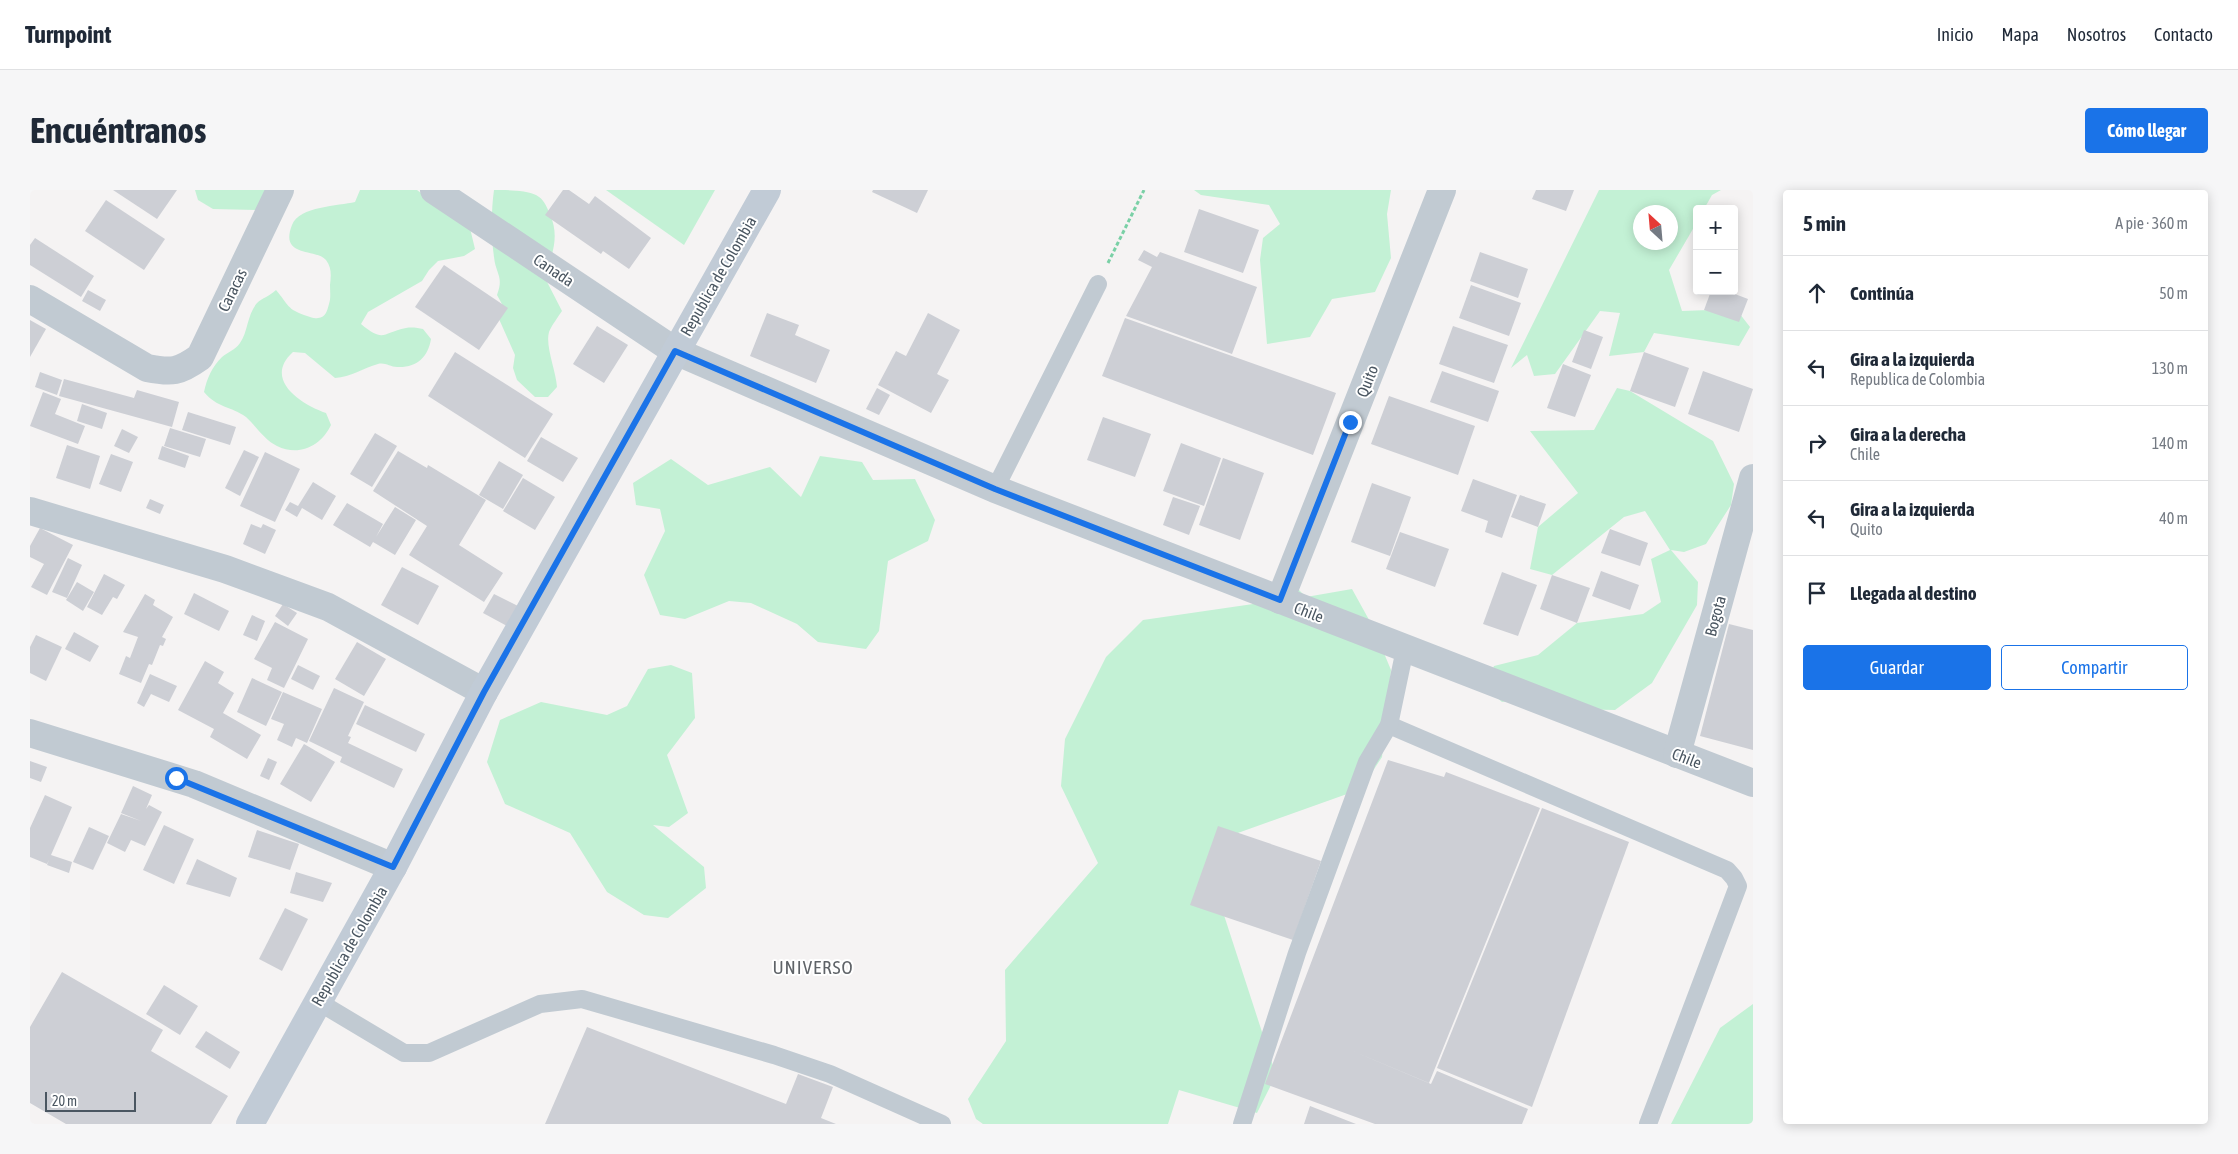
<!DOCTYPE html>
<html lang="es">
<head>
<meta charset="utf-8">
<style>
	:root { --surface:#fff; --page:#f6f6f7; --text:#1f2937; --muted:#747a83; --line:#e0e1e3; --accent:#1a73e8 }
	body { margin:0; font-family:"Asap Condensed",sans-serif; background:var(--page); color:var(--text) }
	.controls { position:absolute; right:15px; top:15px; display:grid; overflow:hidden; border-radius:5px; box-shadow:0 2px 12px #0003 }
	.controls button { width:45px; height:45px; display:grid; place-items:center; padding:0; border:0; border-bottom:1px solid var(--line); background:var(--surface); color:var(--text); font:25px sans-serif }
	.compass { position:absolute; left:1603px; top:15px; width:45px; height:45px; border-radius:50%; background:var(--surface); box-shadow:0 2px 12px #0003; rotate:334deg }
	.scale { position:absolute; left:15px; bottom:12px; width:91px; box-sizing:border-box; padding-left:5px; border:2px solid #4a5661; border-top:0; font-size:14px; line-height:18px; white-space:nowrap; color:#4a5661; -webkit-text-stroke:4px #fff; paint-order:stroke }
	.stop { position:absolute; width:15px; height:15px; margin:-11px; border:4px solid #1a73e8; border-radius:50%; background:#fff }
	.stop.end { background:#1a73e8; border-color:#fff; box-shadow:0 1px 5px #0008 }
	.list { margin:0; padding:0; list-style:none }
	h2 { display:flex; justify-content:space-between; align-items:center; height:65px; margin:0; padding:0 20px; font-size:21px }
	h2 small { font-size:16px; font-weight:400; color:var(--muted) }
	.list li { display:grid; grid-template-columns:32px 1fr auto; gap:15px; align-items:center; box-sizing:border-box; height:75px; padding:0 20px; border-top:1px solid var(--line) }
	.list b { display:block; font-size:19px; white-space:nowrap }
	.list p { margin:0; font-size:16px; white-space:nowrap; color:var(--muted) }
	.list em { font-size:16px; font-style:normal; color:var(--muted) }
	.actions { display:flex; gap:10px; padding:15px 20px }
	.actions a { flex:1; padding:11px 0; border:1px solid var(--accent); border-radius:5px; text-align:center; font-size:18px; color:var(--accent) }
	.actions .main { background:var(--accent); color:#fff }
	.icon { flex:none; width:28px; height:28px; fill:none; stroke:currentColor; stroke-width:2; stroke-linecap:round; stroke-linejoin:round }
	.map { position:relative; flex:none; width:1723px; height:934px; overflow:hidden; border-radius:5px }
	header { display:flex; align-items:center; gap:30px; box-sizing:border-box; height:70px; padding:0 25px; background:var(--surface); border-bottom:1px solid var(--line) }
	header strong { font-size:24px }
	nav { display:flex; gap:28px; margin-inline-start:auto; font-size:18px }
	.intro { display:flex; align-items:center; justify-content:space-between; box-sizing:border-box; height:120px; padding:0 30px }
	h1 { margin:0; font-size:35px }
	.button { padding:12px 22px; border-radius:5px; background:var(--accent); color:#fff; font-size:18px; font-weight:700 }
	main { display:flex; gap:30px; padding:0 30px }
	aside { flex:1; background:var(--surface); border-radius:5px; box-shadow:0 2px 12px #0003 }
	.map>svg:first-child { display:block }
	.green { fill:#c3f1d5; fill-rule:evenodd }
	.building { fill:#cdcfd5 }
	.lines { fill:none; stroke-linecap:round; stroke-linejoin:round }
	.path { stroke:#7ad0a6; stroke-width:3; stroke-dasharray:4 2.5; stroke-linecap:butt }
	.lane { stroke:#c1cad2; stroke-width:18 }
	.street { stroke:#c1cad2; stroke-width:28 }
	.secondary { stroke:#c1cbd6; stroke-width:28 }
	.route { stroke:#1a73e8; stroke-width:6 }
	.labels { text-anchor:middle; stroke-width:4; stroke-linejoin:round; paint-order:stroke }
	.street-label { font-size:16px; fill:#4a5661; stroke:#fff }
	.quarter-label { font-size:19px; letter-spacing:1px; fill:#5f6368; stroke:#fff }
</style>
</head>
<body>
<header>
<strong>Turnpoint</strong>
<nav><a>Inicio</a><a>Mapa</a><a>Nosotros</a><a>Contacto</a></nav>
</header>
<div class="intro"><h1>Encuéntranos</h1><a class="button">Cómo llegar</a></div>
<main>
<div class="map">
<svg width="1723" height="934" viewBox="0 0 1723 934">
	<rect width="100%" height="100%" fill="#f5f3f3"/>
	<g class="green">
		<path d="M165,0h86l-20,20 -48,-1 -15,-9z"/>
		<path d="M330,0h57l17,13 35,21 6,25 -11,7 -26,5 -9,9 -7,11 -54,31 -7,12c23,19 21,9 45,4 6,-1 12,0 17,1l8,10c-3,18 -14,29 -34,28 -7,0 -12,-5 -19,-3 -15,4 -27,13 -43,14l-30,-25 -12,-1c-30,27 7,52 33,61l5,12c-10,21 -32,32 -54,21 -13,-6 -21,-20 -31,-29 -15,-11 -29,-9 -42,-25 3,-14 8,-25 18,-35 6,-5 13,-7 18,-14 8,-11 7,-28 17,-40 5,-5 13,-7 19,-13 13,15 10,19 31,26 4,1 7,3 11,2 8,-1 9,-7 11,-14 2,-6 1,-12 1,-19 1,-9 2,-17 -4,-25 -10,-12 -47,-2 -34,-35 7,-19 47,-19 63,-23z"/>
		<path d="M464,0c11,0 33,0 42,5 8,4 10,11 14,19 10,24 2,39 -5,64l17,33c-4,6 -10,14 -13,21 -4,14 7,39 8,55l-9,10h-13l-18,-17 -4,-12 2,-13 -16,-36 4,-13 -6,-11c7,-19 -1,-20 -3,-38 -3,-21 -3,-46 0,-67z"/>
		<path d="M576,0h109l-31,55z"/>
		<path d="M1164,0h197l-4,24 4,44 -16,34 -43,7 -22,38 -43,7 -7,-84 3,-22 17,-14 -11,-19 -68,-10z"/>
		<path d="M1569,0h122l-9,5 -8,14h-7v13l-28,48 13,41 54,-2 14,18 -11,19 -85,-13 -10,19 -35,4 11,-43 -20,-2 -45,63 -21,2 -7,-21 -16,13zM1610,22h30v30h-30z"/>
		<path d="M1587,198l13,3 83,50 21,43 -3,21 -25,39 -22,8 -13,-2 27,32 -1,23 -45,78 -37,27 -47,-1 -16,-15 -50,8 -17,-15 9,-21 44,-11 39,-32 66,-9 18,-12 -10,-43 19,-9 -25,-39 -21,6 -72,58 -22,-6 8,-42 40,-34 -48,-62 64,-1z"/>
		<path d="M790,266l42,6 11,18 42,-1 20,41 -7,21 -40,20 -9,70 -13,18 -48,-7 -21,-18 -46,-21 -22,-2 -44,18 -25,-4 -16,-40 21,-44 -5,-22 -24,-4 -3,-22 38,-24 37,26 62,-18 31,30z"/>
		<path d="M1266,397l10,10 46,-8 21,38 18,43 -9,87 -21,32 -126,45 -27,32 68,209 -19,38 -78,-23 -11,34h-185l-7,-5 -8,-20 38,-58 -1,-71 93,-107 -37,-77 4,-47 41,-82 37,-37 137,-20z"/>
		<path d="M641,475l21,8 3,45 -28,37 21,58 -19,14 -16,-2 51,42 2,21 -38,30 -24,-3 -37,-23 -37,-59 -65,-29 -18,-42 13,-42 41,-18 66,13 20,-9 21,-37z"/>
		<path d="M1723,814v120h-82l49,-96z"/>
	</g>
	<g class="building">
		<path d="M83,0h64l-20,29z"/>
		<path d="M533,0h6l20,14 6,-8 56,42 -22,31 -26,-18 -2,3 -56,-39z"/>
		<path d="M843,0h55l-11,23 -45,-21z"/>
		<path d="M1506,0h38l-8,21 -34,-12z"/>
		<path d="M76,10l59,39 -21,31 -59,-39z"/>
		<path d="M1169,19l60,21 -16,43 -59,-21z"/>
		<path d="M5,48l59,38 -13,21 -51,-32v-20z"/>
		<path d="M1114,60l13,7 3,-5 97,35 -25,67 -106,-38 26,-49 -14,-7z"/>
		<path d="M1450,62l48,17 -10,29 -48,-17z"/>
		<path d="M414,75l64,43 -29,42 -64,-43z"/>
		<path d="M1441,95l50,18 -12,33 -50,-18z"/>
		<path d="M58,100l18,10 -6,11 -18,-10z"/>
		<path d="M1681,101h16l21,8 -9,23 -35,-12z"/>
		<path d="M737,123l32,12 -4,10 35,15 -14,33 -66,-27z"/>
		<path d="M898,123l32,17 -23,44 12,6 -18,33 -53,-28 18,-34 10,5z"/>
		<path d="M1095,128l211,75 -23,62 -211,-79z"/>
		<path d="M0,130l16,9 -16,28z"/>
		<path d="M567,136l31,19 -24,38 -31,-19z"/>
		<path d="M1423,136l55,19 -14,38 -55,-19z"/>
		<path d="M1554,140l19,7 -12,32 -19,-7z"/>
		<path d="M425,162l98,62 -28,44 -97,-62z"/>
		<path d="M1614,162l45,16 -14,39 -45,-16z"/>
		<path d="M1533,174l28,11 -16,42 -28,-9z"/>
		<path d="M1412,181l57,20 -11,31 -58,-20z"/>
		<path d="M1673,181l50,18 -14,43 -51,-18z"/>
		<path d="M10,182l22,8 -5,15 -22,-8z"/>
		<path d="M34,189l70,19 3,-8 42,12 -7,25 -113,-31z"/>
		<path d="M847,198l13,7 -11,20 -13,-6z"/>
		<path d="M13,202l18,7 -6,15 30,12 -7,18 -48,-18z"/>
		<path d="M1359,206l86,30 -17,49 -87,-31z"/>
		<path d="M52,214l25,9 -5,16 -25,-8z"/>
		<path d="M158,222l48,15 -6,18 -48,-15z"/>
		<path d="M1073,227l48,17 -16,43 -48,-17z"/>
		<path d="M140,238l36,11 -6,18 -36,-11z"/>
		<path d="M92,239l16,8 -9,16 -15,-7z"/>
		<path d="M345,243l22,13 -25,41 -22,-13z"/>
		<path d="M511,247l37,21 -15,24 -36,-21z"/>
		<path d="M1151,253l40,15 -17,48 -41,-15z"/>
		<path d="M37,255l33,11 -10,33 -34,-11z"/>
		<path d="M132,256l27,10 -4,12 -27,-9z"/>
		<path d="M214,260l15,7 -19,39 -15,-8z"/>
		<path d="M368,261l29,17 1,-3 58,35 -27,45 44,28 -19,29 -75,-47 18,-29 -54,-35z"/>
		<path d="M235,262l35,17 -25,53 -35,-16z"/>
		<path d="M81,264l22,8 -12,30 -22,-8z"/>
		<path d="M1193,268l41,15 -24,67 -41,-15z"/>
		<path d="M469,271l24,14 -20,34 -24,-14z"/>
		<path d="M493,288l32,19 -20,33 -32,-19z"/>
		<path d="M1443,289l44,16 -15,43 -17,-6 3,-11 -27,-10z"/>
		<path d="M283,292l23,14 -14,24 -20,-12 -5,9 -12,-7 5,-8 8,4z"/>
		<path d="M1342,293l39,14 -21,59 -39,-14z"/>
		<path d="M1490,305l26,9 -8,23 -27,-10z"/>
		<path d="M1143,307l27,9 -11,29 -26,-10z"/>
		<path d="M120,309l14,6 -4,9 -14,-6z"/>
		<path d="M317,313l36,21 -7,13 19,-30 21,13 -21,35 -22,-13 -3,5 -37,-22z"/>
		<path d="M221,334l10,4 2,-4 13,6 -11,24 -22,-10z"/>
		<path d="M10,338l33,17 -26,50 -16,-8 13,-23 -14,-7v-11z"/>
		<path d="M1580,339l38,14 -8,23 -39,-13z"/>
		<path d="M1370,342l49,17 -14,38 -49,-18z"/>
		<path d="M38,368l14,7 -15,33 -15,-6z"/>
		<path d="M372,377l37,19 -21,39 -37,-20z"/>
		<path d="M1571,381l38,14 -9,25 -38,-14z"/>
		<path d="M1472,382l35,13 -19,51 -35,-12z"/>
		<path d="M74,384l21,11 -8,14 -4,-2 -11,18 -15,-8z"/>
		<path d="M1522,385l38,13 -13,35 -37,-14z"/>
		<path d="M47,392l17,10 -11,19 -17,-11z"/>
		<path d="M164,403l35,18 -10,20 -35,-17z"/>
		<path d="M115,404l10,6 -2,5 20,12 -11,20 4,2 -3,7 -3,-1 -8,20 -3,-1 -8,19 -22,-9 7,-18 4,2 8,-21 -15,-5z"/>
		<path d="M464,404l24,12 -11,20 -24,-13z"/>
		<path d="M253,414l14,9 -9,13 -13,-10z"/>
		<path d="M222,425l13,6 -8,20 -14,-6z"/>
		<path d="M245,432l33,17 -24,49 -17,-8 5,-12 -18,-9z"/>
		<path d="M1699,434l24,6v120l-53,-14z"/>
		<path d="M44,442l25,14 -9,16 -25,-13z"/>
		<path d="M6,445l26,12 -16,34 -16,-8v-26z"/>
		<path d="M327,452l29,17 -22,37 -29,-17z"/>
		<path d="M175,471l19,11 -6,11 16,10 -11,20 38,22 -14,24 -37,-22 4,-8 -36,-19z"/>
		<path d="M268,475l22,11 -7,14 -22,-11z"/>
		<path d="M120,484l27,12 -8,16 -18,-8 -7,13 -7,-4z"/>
		<path d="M222,488l30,14 -16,34 -29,-14z"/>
		<path d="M304,498l30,14 -16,34 3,1 -3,6 55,26 -9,19 -54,-26 2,-5 -33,-16z"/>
		<path d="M253,502l39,17 -15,34 -11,-5 -4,9 -15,-7 7,-16 -13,-5z"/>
		<path d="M335,515l60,29 -9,18 -60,-28z"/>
		<path d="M274,554l31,18 -24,40 -31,-18z"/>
		<path d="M238,568l9,4 -8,18 -9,-4z"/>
		<path d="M1358,570l56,17 2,-5 94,36 -111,275 -86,-36 88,37 6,-13 91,38 -6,15h-147l-110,-40z"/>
		<path d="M0,571l17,6 -6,15 -11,-4z"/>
		<path d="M103,596l19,9 -6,14 3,-4 13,7 -17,34 -14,-6 -6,12 -18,-9 14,-29 20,7 -20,-8z"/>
		<path d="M15,605l27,12 -21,48 21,7 -3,11 -22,-8 2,-5 -2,4 -17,-7v-29z"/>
		<path d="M1512,618l87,34 -97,265 -95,-39z"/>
		<path d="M134,635l30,14 -20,45 -31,-14z"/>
		<path d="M1188,636l103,35 -28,79 -103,-35z"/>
		<path d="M59,637l20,9 -16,34 -20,-8z"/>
		<path d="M227,640l42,14 -9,26 -42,-13z"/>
		<path d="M167,669l40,19 -7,19 -44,-13z"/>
		<path d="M266,682l36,11 -9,19 -33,-9z"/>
		<path d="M255,718l23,11 -26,52 -23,-12z"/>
		<path d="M32,782l101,58 -12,21 77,45 -17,28h-145l-36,-21v-76z"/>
		<path d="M134,795l34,21 -18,29 -34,-21z"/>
		<path d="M557,837l199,77 12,-30 35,13 -12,31 15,6h-291z"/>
		<path d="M176,841l34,21 -10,17 -35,-22z"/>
		<path d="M1280,916l46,18h-52z"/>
	</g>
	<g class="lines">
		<path class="path" d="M1078,73l36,-73"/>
		<g class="lane">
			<path d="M965,299l103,-205"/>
			<path d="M1359,535l338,145 7,8 4,8 -90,238"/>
			<path d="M287,811l87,52h25l111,-49 42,-5 192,56 56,19 112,50"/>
			<path d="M1212,934l55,-171 70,-191 22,-37 16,-76"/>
		</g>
		<g class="street">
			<path d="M404,0l241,161 320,138 758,294"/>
			<path d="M0,109l117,69c25,5 32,4 53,-11l80,-167"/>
			<path d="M0,321l195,58 103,38 156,85"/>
			<path d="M1250,410l162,-410"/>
			<path d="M0,543l164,51 199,83"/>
			<path d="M1647,564l76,-276"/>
		</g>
		<path class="secondary" d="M220,934l143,-257 91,-175 283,-502"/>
	</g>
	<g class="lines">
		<path class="route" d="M146,588l217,89 91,-175 191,-341 320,138 285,111 70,-178"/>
	</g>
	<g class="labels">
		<g class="street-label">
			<text transform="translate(524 80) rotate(34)" y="6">Canada</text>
			<text transform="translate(688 86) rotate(-60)" y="6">Republica de Colombia</text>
			<text transform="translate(202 100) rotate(-64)" y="6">Caracas</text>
			<text transform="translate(1337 191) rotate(-68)" y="6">Quito</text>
			<text transform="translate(1279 422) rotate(21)" y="6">Chile</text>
			<text transform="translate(1685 426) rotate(-75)" y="6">Bogota</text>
			<text transform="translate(1657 568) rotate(21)" y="6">Chile</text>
			<text transform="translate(319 756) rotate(-60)" y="6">Republica de Colombia</text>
		</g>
		<g class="quarter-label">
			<text x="783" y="784">UNIVERSO</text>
		</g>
	</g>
</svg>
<div class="controls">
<button>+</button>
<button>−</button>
</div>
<svg class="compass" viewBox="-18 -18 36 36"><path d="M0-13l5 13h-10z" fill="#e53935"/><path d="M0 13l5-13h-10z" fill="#747a83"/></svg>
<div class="scale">20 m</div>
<div class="stop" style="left:146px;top:588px"></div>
<div class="stop end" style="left:1320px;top:232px"></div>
</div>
<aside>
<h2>5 min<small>A pie · 360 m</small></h2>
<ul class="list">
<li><svg class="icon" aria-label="ahead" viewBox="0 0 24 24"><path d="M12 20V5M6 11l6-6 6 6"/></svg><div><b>Continúa</b></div><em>50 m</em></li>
<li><svg class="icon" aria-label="left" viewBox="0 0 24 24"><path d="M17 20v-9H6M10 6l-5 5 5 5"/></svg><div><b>Gira a la izquierda</b><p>Republica de Colombia</p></div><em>130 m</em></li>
<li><svg class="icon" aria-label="right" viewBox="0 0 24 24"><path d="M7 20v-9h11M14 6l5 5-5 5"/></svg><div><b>Gira a la derecha</b><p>Chile</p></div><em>140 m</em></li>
<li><svg class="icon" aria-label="left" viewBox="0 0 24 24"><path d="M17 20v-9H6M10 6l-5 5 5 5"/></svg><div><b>Gira a la izquierda</b><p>Quito</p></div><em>40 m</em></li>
<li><svg class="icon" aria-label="arrive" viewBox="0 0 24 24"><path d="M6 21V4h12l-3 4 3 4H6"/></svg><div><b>Llegada al destino</b></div></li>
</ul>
<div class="actions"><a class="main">Guardar</a><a>Compartir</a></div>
</aside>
</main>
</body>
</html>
